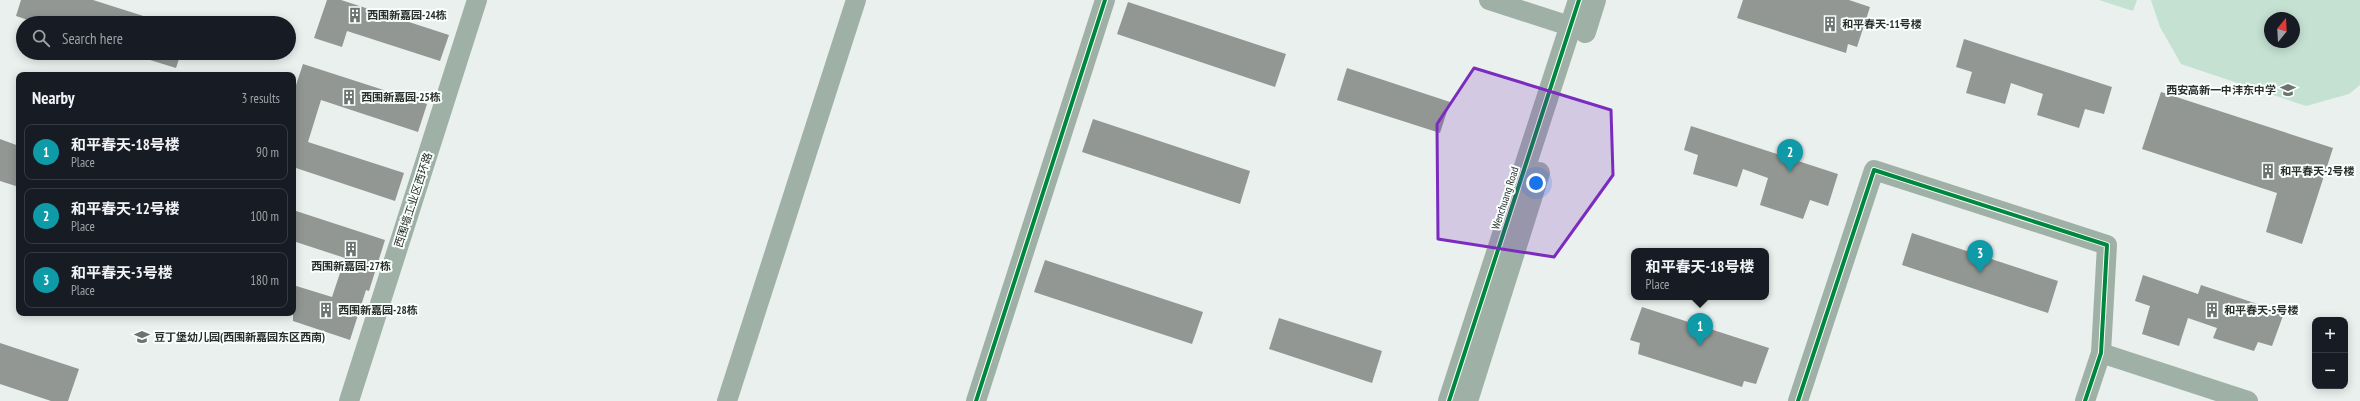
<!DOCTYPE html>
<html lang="en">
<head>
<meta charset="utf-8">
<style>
	:root { --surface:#171b24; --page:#20242c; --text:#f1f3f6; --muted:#9ea1a6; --line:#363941; --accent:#6d7370 }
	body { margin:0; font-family:"PT Sans Narrow","Noto Sans SC",sans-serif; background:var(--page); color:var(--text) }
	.controls { position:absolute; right:12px; bottom:12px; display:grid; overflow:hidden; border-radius:8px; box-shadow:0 2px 10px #0003 }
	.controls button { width:36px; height:36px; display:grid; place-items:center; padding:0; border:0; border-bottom:1px solid var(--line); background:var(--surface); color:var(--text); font:20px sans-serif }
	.compass { position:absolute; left:2264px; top:12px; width:36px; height:36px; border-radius:50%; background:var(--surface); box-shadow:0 2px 10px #0003; rotate:18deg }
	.you { position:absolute; left:1536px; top:183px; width:14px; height:14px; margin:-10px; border:3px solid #fff; border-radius:50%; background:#1a73e8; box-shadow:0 0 0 6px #1a73e833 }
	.badge { display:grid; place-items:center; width:26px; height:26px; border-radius:50%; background:var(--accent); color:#fff; font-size:13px; font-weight:700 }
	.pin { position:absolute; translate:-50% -33px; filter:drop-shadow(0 1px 2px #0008) }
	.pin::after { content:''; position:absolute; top:21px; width:14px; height:12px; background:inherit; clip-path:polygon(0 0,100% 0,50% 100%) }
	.popup { position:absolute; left:1631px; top:248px; width:138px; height:52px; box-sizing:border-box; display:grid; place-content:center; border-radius:8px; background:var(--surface); filter:drop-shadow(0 1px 3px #0005); font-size:13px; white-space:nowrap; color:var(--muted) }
	.popup b { font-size:15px; color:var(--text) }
	.popup::after { content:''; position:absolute; left:50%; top:100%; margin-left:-8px; border:8px solid transparent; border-top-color:var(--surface) }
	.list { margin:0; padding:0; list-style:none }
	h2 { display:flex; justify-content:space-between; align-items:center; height:52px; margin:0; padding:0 16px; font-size:17px }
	h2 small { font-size:13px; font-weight:400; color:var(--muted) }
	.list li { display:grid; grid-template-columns:26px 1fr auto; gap:12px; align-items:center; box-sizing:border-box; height:56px; margin:0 8px 8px; padding:0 8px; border:1px solid var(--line); border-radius:8px }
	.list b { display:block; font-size:15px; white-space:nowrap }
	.list p { margin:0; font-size:13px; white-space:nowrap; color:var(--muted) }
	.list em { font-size:13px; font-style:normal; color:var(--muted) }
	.icon { flex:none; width:22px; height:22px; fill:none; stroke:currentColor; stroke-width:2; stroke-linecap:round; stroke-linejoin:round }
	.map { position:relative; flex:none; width:2360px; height:401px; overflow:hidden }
	.search { position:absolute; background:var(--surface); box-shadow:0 2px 10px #0003; left:16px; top:16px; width:280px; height:44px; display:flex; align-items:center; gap:10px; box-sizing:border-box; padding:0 14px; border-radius:22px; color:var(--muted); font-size:15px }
	.panel { position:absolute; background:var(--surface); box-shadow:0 2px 10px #0003; left:16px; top:72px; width:280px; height:244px; border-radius:8px }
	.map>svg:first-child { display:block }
	.green { fill:#c4e1d1; fill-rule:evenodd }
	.building { fill:#929794 }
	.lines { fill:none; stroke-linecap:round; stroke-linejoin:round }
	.minor { stroke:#9fb1a7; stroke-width:20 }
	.tertiary { stroke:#9fb1a7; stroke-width:22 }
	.cycleway-casing { stroke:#f9fffc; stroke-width:6 }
	.cycleway { stroke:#00873e; stroke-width:4 }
	.marked { fill:#7b2cbf; fill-opacity:0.2; stroke:#7b2cbf; stroke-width:3; stroke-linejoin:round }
	.labels { text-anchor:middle; stroke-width:4; stroke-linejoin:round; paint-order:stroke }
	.poi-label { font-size:11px; font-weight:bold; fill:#2a2f2c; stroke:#f9fffc; text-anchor:start }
	.street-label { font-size:11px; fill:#2a2f2c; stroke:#f9fffc }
</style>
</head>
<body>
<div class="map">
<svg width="2360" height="401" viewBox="0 0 2360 401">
	<rect width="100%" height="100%" fill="#eaf0ed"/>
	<g class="green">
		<path d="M2099,0h38l-4,11z"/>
		<path d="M2151,0h209v85l-11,9 -43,12 -125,-42 -21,-37zM2270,18h24v24h-24z"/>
	</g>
	<g class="building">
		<path d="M21,0h72l63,20 -1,3h-118l-21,-7z"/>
		<path d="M327,0h14l108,35 -9,26 -93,-30 -5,16 -28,-9z"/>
		<path d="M1743,0h106l21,7 -13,40 -9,-3 -2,9 -109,-35z"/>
		<path d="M1128,2l158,52 -11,33 -158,-53z"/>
		<path d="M1964,39l148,48 -8,27 -19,-5 -6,19 -42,-13 6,-21 -32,-11 -6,21 -39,-11 6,-21 -16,-5z"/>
		<path d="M138,53h43l-5,15 -39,-12z"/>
		<path d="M303,64l124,40 -9,28 -97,-32 -13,42 96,31 -9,28 -102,-34v-73z"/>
		<path d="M1347,68l103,34 -10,31 -103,-33z"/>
		<path d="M2161,92l172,56 -31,96 -36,-12 11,-39 -135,-44z"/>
		<path d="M1093,119l157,52 -10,33 -158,-52z"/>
		<path d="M1691,126l147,48 -10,32 -18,-6 -7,19 -43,-14 8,-27 -25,-9 -6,18 -44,-13 5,-19 -14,-5z"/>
		<path d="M0,139l19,7v41l-19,-6z"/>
		<path d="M293,210l92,30 -16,51 -3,-1 -16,50 -57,-19v-36l39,12 13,-39 -52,-17z"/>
		<path d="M1912,233l146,48 -10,32 -146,-48z"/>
		<path d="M1045,260l158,52 -11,32 -158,-52z"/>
		<path d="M2143,275l55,19 3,-9 83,28 -12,33 -14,-4 -4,9 -41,-13 4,-10 -29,-10 -9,28 -37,-12 8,-28 -15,-5z"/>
		<path d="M1642,307l127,41 -13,36 -12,-3 -2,6 -104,-33 2,-11 -10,-3z"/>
		<path d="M1279,318l103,33 -10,32 -103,-34z"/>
		<path d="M0,343l79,26 -11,32h-17l-51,-17z"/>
	</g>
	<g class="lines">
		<g class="minor">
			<path d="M1489,0l96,31"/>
			<path d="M2101,353l147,48"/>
			<path d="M349,401l128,-401"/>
			<path d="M727,401l129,-401"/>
			<path d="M976,401l129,-401"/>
			<path d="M1798,401l76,-231 233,75 -6,108 -16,48"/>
		</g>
		<g class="tertiary">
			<path d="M1585,32l10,-32"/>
			<path d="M1449,401l130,-401"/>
			<path d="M1467,401l72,-228"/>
		</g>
		<g class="cycleway-casing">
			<g id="cycleway">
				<path d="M976,401l129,-401"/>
				<path d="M1449,401l130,-401"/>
				<path d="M1798,401l76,-231 233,75 -6,108 -16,48"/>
			</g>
		</g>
		<use href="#cycleway" class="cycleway"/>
	</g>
	<path class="marked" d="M1474,68l137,42 2,65 -59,82 -116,-18 -1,-115z"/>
	<defs>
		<g id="building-bare" transform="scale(1.2)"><path d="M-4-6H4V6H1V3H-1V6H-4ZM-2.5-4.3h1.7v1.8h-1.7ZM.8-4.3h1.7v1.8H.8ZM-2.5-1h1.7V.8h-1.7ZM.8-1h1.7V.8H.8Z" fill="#6d7370" stroke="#f9fffc" stroke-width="2.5" paint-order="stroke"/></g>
		<g id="school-bare" transform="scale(1.2)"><path d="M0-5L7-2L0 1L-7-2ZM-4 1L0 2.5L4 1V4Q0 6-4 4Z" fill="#6d7370" stroke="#f9fffc" stroke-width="2.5" paint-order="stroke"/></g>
	</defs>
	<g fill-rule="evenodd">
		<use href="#building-bare" x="355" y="15"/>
		<use href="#building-bare" x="1830" y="24"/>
		<use href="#school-bare" x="2288" y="90"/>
		<use href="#building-bare" x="349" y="97"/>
		<use href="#building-bare" x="2268" y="171"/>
		<use href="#building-bare" x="351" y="249"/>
		<use href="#building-bare" x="326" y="310"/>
		<use href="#building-bare" x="2212" y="310"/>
		<use href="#school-bare" x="142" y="337"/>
	</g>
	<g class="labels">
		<g class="poi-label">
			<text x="367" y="19">西围新嘉园-24栋</text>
			<text x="1842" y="28">和平春天-11号楼</text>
			<text x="2276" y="94" text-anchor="end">西安高新一中沣东中学</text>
			<text x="361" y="101">西围新嘉园-25栋</text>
			<text x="2280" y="175">和平春天-2号楼</text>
			<text x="351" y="270" text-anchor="middle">西围新嘉园-27栋</text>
			<text x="338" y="314">西围新嘉园-28栋</text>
			<text x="2224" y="314">和平春天-5号楼</text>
			<text x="154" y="341">豆丁堡幼儿园(西围新嘉园东区西南)</text>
		</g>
		<g class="street-label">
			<text transform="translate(1505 198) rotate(-72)" y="4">Wenchuang Road</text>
			<text transform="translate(413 200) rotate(-72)" y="4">西围墙工业区西环路</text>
		</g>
	</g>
</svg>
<div class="controls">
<button>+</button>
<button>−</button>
</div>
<svg class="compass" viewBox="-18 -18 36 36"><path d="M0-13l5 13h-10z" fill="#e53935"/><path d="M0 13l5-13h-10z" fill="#9ea1a6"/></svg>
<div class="you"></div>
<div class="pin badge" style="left:1700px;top:346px;background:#0f9aa8">1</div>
<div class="popup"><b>和平春天-18号楼</b>Place</div>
<div class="pin badge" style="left:1790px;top:172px;background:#0f9aa8">2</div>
<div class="pin badge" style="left:1980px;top:273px;background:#0f9aa8">3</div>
<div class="search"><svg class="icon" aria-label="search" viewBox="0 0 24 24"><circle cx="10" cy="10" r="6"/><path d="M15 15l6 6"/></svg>Search here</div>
<section class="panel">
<h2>Nearby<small>3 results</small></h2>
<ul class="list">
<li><span class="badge" style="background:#0f9aa8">1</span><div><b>和平春天-18号楼</b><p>Place</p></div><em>90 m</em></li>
<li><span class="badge" style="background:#0f9aa8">2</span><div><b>和平春天-12号楼</b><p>Place</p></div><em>100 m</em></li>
<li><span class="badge" style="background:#0f9aa8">3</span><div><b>和平春天-3号楼</b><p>Place</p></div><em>180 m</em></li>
</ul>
</section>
</div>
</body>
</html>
